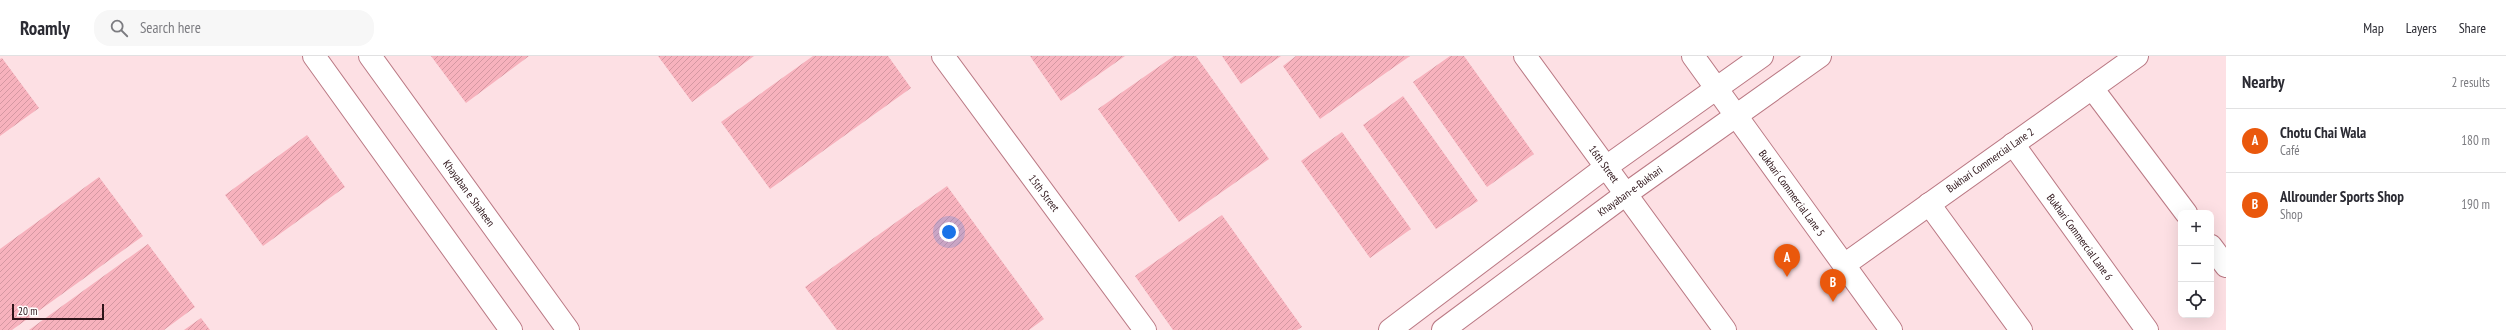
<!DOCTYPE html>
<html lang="en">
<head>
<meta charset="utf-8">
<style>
	:root { --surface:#fff; --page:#f7f7f7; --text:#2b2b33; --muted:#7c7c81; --line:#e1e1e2; --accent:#ea580c }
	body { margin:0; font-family:"PT Sans Narrow",sans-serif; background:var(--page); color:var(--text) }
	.controls { position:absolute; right:12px; bottom:12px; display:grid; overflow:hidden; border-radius:8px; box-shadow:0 4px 16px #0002 }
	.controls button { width:36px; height:36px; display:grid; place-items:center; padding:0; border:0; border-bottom:1px solid var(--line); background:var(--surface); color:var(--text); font:20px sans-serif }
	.scale { position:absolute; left:12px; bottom:10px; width:92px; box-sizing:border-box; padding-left:4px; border:2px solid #2d1419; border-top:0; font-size:11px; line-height:14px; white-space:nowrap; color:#2d1419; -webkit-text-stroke:3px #fff; paint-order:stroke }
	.you { position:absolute; left:949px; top:176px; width:14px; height:14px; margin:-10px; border:3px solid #fff; border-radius:50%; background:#1a73e8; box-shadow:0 0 0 6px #1a73e833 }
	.badge { display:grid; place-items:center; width:26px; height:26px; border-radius:50%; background:var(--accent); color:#fff; font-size:13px; font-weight:700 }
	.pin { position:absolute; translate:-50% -33px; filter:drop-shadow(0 1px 2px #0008) }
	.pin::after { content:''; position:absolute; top:21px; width:14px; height:12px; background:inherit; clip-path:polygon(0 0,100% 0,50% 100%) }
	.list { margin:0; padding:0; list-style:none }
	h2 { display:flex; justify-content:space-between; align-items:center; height:52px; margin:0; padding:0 16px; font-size:17px }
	h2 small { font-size:13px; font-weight:400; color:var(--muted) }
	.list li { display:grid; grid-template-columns:26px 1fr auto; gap:12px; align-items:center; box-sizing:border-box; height:64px; padding:0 16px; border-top:1px solid var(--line) }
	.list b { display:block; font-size:15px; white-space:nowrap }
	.list p { margin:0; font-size:13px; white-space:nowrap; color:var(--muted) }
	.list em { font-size:13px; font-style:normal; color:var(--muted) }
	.icon { flex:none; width:22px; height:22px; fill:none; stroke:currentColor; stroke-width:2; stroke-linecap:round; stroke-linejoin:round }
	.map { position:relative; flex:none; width:2226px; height:274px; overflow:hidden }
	header { display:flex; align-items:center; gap:24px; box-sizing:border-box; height:56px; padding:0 20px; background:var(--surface); border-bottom:1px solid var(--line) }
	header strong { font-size:19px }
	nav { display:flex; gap:22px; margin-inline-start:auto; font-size:14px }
	.search { width:280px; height:36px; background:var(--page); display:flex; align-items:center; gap:10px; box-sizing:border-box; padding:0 14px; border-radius:16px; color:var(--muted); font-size:15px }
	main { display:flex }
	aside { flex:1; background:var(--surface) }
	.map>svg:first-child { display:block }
	.building { fill:url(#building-hatch) }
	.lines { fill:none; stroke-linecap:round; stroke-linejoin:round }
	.minor-casing { stroke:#ba7984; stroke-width:24 }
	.tertiary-casing { stroke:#ba7984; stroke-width:24 }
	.secondary-casing { stroke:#ba7984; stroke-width:24 }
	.minor { stroke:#fff; stroke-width:22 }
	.tertiary { stroke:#fff; stroke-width:22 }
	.secondary { stroke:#fff; stroke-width:22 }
	.labels { text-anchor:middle; stroke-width:4; stroke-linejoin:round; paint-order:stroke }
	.street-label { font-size:11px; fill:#2d1419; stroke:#fff }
</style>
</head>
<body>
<header>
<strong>Roamly</strong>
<div class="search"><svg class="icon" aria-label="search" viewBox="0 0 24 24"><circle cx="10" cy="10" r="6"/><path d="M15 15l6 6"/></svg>Search here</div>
<nav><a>Map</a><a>Layers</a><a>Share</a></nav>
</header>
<main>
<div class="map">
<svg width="2226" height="274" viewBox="0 0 2226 274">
	<defs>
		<pattern id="building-hatch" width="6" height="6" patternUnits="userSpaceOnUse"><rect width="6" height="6" fill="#f7b2bd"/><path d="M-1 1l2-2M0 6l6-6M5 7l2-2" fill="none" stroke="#d498a2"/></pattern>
	</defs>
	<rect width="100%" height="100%" fill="#fde0e4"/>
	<g class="building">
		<path d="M431,0h98l-63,47z"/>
		<path d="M658,0h96l-62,46z"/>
		<path d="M813,0h75l23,32 -141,101 -49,-67z"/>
		<path d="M1030,0h95l-64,45z"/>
		<path d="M1174,0h22l73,103 -90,63 -81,-113z"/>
		<path d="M1222,0h59l-40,28z"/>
		<path d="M1296,0h114l-90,63 -37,-53z"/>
		<path d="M1450,0h14l70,98 -47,33 -74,-105z"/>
		<path d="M2,2l37,50 -39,28v-77z"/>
		<path d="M1403,40l75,105 -42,28 -73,-104z"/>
		<path d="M1342,76l69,97 -41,29 -69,-97z"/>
		<path d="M307,79l38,52 -82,59 -38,-51z"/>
		<path d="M99,121l44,59 -131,94h-12v-81z"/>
		<path d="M947,130l97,133 -15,11h-192l-32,-43z"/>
		<path d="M1222,159l80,112 -5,3h-124l-38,-54z"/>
		<path d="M148,188l47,63 -31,23h-135z"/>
		<path d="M201,262l9,12h-26z"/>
	</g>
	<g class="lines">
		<g class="minor-casing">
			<g id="minor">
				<path d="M943,0l202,274"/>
				<path d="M1525,0l200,274"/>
				<path d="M1693,0l198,274"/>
				<path d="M2092,32l94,125"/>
				<path d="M2013,88l134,186"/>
				<path d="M1929,148l92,126"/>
				<path d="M2211,190l15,20"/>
				<path d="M1844,209l293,-209"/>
			</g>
		</g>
		<g class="tertiary-casing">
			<g id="tertiary">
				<path d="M1390,274l216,-163 156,-111"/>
				<path d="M1443,274l183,-136 194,-138"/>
			</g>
		</g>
		<g class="secondary-casing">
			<g id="secondary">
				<path d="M314,0l197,274"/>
				<path d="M370,0l198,274"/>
			</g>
		</g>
		<use href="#minor" class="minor"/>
		<use href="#tertiary" class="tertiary"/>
		<use href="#secondary" class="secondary"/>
	</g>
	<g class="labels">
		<g class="street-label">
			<text transform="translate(1990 104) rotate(-35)" y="4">Bukhari Commercial Lane 2</text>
			<text transform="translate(1604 108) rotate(54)" y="4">16th Street</text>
			<text transform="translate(1630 135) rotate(-36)" y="4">Khayaban-e-Bukhari</text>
			<text transform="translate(469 137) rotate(54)" y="4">Khayaban e Shaheen</text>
			<text transform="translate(1044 137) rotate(53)" y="4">15th Street</text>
			<text transform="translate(1792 137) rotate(54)" y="4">Bukhari Commercial Lane 5</text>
			<text transform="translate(2080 181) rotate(54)" y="4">Bukhari Commercial Lane 6</text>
		</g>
	</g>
</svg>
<div class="controls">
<button>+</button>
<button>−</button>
<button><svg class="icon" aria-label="locate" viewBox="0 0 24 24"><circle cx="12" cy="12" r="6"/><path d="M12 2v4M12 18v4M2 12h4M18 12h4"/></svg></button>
</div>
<div class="scale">20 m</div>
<div class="you"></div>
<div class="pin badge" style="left:1787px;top:221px">A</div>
<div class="pin badge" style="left:1833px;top:246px">B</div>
</div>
<aside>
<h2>Nearby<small>2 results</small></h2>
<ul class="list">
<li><span class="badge">A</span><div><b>Chotu Chai Wala</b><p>Café</p></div><em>180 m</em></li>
<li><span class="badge">B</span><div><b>Allrounder Sports Shop</b><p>Shop</p></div><em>190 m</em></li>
</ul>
</aside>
</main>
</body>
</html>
